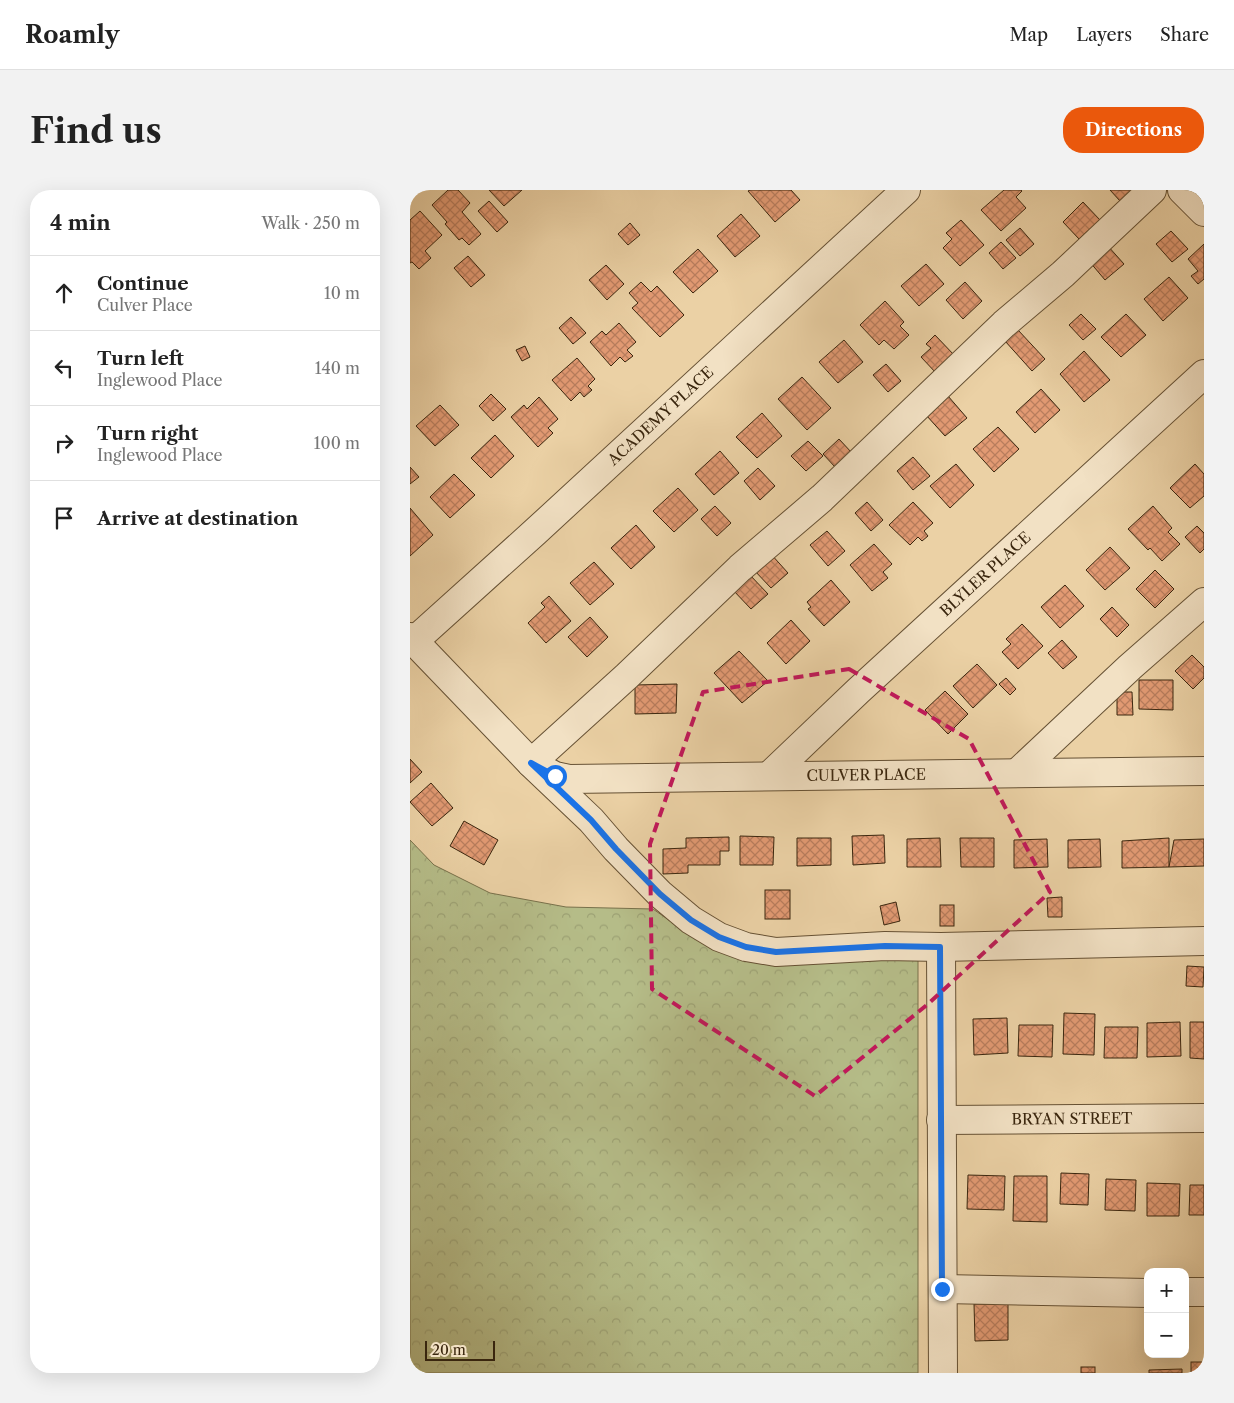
<!DOCTYPE html>
<html lang="en">
<head>
<meta charset="utf-8">
<style>
	:root { --surface:#fff; --page:#f2f2f2; --text:#222; --muted:#767676; --line:#e0e0e0; --accent:#ea580c }
	body { margin:0; font-family:"Libre Caslon Text",serif; background:var(--page); color:var(--text) }
	.controls { position:absolute; right:15px; bottom:15px; display:grid; overflow:hidden; border-radius:10px; box-shadow:0 5px 20px #0002 }
	.controls button { width:45px; height:45px; display:grid; place-items:center; padding:0; border:0; border-bottom:1px solid var(--line); background:var(--surface); color:var(--text); font:25px sans-serif }
	.scale { position:absolute; left:15px; bottom:12px; width:70px; box-sizing:border-box; padding-left:5px; border:2px solid #3a260e; border-top:0; font-size:14px; line-height:18px; white-space:nowrap; color:#3a260e; -webkit-text-stroke:4px #f2e1c4; paint-order:stroke }
	.stop { position:absolute; width:15px; height:15px; margin:-11px; border:4px solid #1a73e8; border-radius:50%; background:#fff }
	.stop.end { background:#1a73e8; border-color:#fff; box-shadow:0 1px 5px #0008 }
	.list { margin:0; padding:0; list-style:none }
	h2 { display:flex; justify-content:space-between; align-items:center; height:65px; margin:0; padding:0 20px; font-size:21px }
	h2 small { font-size:16px; font-weight:400; color:var(--muted) }
	.list li { display:grid; grid-template-columns:32px 1fr auto; gap:15px; align-items:center; box-sizing:border-box; height:75px; padding:0 20px; border-top:1px solid var(--line) }
	.list b { display:block; font-size:19px; white-space:nowrap }
	.list p { margin:0; font-size:16px; white-space:nowrap; color:var(--muted) }
	.list em { font-size:16px; font-style:normal; color:var(--muted) }
	.icon { flex:none; width:28px; height:28px; fill:none; stroke:currentColor; stroke-width:2; stroke-linecap:round; stroke-linejoin:round }
	.map { position:relative; flex:none; width:794px; height:1183px; overflow:hidden; border-radius:20px }
	header { display:flex; align-items:center; gap:30px; box-sizing:border-box; height:70px; padding:0 25px; background:var(--surface); border-bottom:1px solid var(--line) }
	header strong { font-size:24px }
	nav { display:flex; gap:28px; margin-inline-start:auto; font-size:18px }
	.intro { display:flex; align-items:center; justify-content:space-between; box-sizing:border-box; height:120px; padding:0 30px }
	h1 { margin:0; font-size:35px }
	.button { padding:12px 22px; border-radius:20px; background:var(--accent); color:#fff; font-size:18px; font-weight:700 }
	main { display:flex; gap:30px; padding:0 30px }
	aside { flex:1; background:var(--surface); border-radius:20px; box-shadow:0 5px 20px #0002 }
	.map>svg:first-child { display:block }
	.forest { fill:url(#forest-crowns); stroke:#78714b }
	.building { fill:url(#building-cross-hatch); stroke:#3a260e }
	.lines { fill:none; stroke-linecap:round; stroke-linejoin:round }
	.minor-casing { stroke:#665134; stroke-width:30 }
	.minor { stroke:#f2e1c4; stroke-width:28 }
	.route { stroke:#1a73e8; stroke-width:6 }
	.marked { fill:none; stroke:#c2185b; stroke-width:4; stroke-dasharray:10 6; stroke-linejoin:round }
	.labels { text-anchor:middle; stroke-width:4; stroke-linejoin:round; paint-order:stroke }
	.street-label { font-size:15px; fill:#3a260e; stroke:#f2e1c4 }
</style>
</head>
<body>
<header>
<strong>Roamly</strong>
<nav><a>Map</a><a>Layers</a><a>Share</a></nav>
</header>
<div class="intro"><h1>Find us</h1><a class="button">Directions</a></div>
<main>
<aside>
<h2>4 min<small>Walk · 250 m</small></h2>
<ul class="list">
<li><svg class="icon" aria-label="ahead" viewBox="0 0 24 24"><path d="M12 20V5M6 11l6-6 6 6"/></svg><div><b>Continue</b><p>Culver Place</p></div><em>10 m</em></li>
<li><svg class="icon" aria-label="left" viewBox="0 0 24 24"><path d="M17 20v-9H6M10 6l-5 5 5 5"/></svg><div><b>Turn left</b><p>Inglewood Place</p></div><em>140 m</em></li>
<li><svg class="icon" aria-label="right" viewBox="0 0 24 24"><path d="M7 20v-9h11M14 6l5 5-5 5"/></svg><div><b>Turn right</b><p>Inglewood Place</p></div><em>100 m</em></li>
<li><svg class="icon" aria-label="arrive" viewBox="0 0 24 24"><path d="M6 21V4h12l-3 4 3 4H6"/></svg><div><b>Arrive at destination</b></div></li>
</ul>
</aside>
<div class="map">
<svg width="794" height="1183" viewBox="0 0 794 1183">
	<defs>
		<pattern id="forest-crowns" width="20" height="18" patternUnits="userSpaceOnUse" patternTransform="scale(1.25)"><rect width="20" height="18" fill="#b5bc88"/><path d="M2 6a3 3 0 1 1 6 0M12 15a3 3 0 1 1 6 0" fill="none" stroke="#9ca174"/></pattern>
		<pattern id="building-cross-hatch" width="8" height="8" patternUnits="userSpaceOnUse" patternTransform="scale(1.25)"><rect width="8" height="8" fill="#e29a73"/><path d="M0 0l8 8M0 8l8-8" fill="none" stroke="#b87d5d"/></pattern>
	</defs>
	<rect width="100%" height="100%" fill="#ebd1a5"/>
	<filter id="stains"><feTurbulence type="fractalNoise" baseFrequency=".004" numOctaves="4"/><feColorMatrix values="0 0 0 0 .2 0 0 0 0 .09 0 0 0 0 .02 0 0 0 .5 -.17"/></filter>
	<radialGradient id="worn" r=".72"><stop offset=".6" stop-color="#630" stop-opacity="0"/><stop offset="1" stop-color="#630" stop-opacity=".3"/></radialGradient>
	<path class="forest" d="M0,650l24,25 56,28 76,14 87,2 46,32 43,18 71,4 105,-4v414h-508z"/>
	<g class="building">
		<path d="M38,0h10l12,13 -8,9 19,22 -12,11 -7,-7 -3,2 -14,-16 2,-2 -15,-17z"/>
		<path d="M79,0h33l-18,16z"/>
		<path d="M340,0h41l9,10 -25,22 -27,-31z"/>
		<path d="M594,0h17l1,1 -6,6 10,11 -25,23 -20,-21z"/>
		<path d="M700,0h22l-12,11z"/>
		<path d="M79,11l19,21 -11,10 -19,-21z"/>
		<path d="M673,12l17,18 -21,19 -16,-17z"/>
		<path d="M10,21l22,24 -17,16 6,7 -12,11 -7,-7 -2,1v-43z"/>
		<path d="M331,24l19,22 -25,21 -18,-21z"/>
		<path d="M551,30l23,25 -24,21 -17,-18 9,-9 -6,-6z"/>
		<path d="M220,33l10,12 -12,10 -10,-11z"/>
		<path d="M610,38l14,16 -14,12 -14,-16z"/>
		<path d="M761,41l17,18 -16,13 -16,-18z"/>
		<path d="M591,52l15,16 -13,11 -14,-16z"/>
		<path d="M794,54v35l-6,5 -7,-8 7,-5 -10,-12z"/>
		<path d="M697,55l17,19 -19,16 -16,-19z"/>
		<path d="M288,59l20,22 -25,22 -20,-21z"/>
		<path d="M58,66l17,19 -14,12 -17,-19z"/>
		<path d="M516,74l18,20 -25,22 -18,-20z"/>
		<path d="M196,75l18,19 -17,16 -18,-20z"/>
		<path d="M759,87l19,21 -25,23 -19,-22z"/>
		<path d="M231,92l10,10 6,-6 27,29 -24,22 -28,-29 6,-5 -9,-10z"/>
		<path d="M555,92l17,19 -19,18 -17,-19z"/>
		<path d="M475,111l19,21 -4,4 9,9 -15,14 -10,-9 -5,5 -19,-20z"/>
		<path d="M671,124l15,15 -13,11 -14,-15z"/>
		<path d="M716,124l20,21 -25,22 -20,-20z"/>
		<path d="M161,127l15,16 -13,11 -14,-16z"/>
		<path d="M209,133l17,19 -9,8 6,6 -8,6 -5,-5 -9,9 -21,-24 12,-11 4,4z"/>
		<path d="M608,140l27,29 -13,12 -27,-30z"/>
		<path d="M525,145l20,21 -18,18 -16,-17 10,-9 -5,-4z"/>
		<path d="M434,150l19,22 -25,21 -19,-21z"/>
		<path d="M115,156l5,11 -8,4 -6,-11z"/>
		<path d="M674,161l26,29 -26,22 -24,-28z"/>
		<path d="M167,168l18,21 -7,7 4,4 -8,7 -4,-5 -9,9 -19,-21z"/>
		<path d="M476,174l15,17 -13,11 -15,-17z"/>
		<path d="M392,187l29,31 -24,22 -29,-31z"/>
		<path d="M631,199l19,21 -25,23 -19,-21z"/>
		<path d="M81,204l15,15 -13,12 -14,-15z"/>
		<path d="M538,206l19,22 -22,18 -19,-21z"/>
		<path d="M129,207l19,22 -10,9 5,5 -15,14 -27,-30 13,-12 3,4z"/>
		<path d="M30,215l19,20 -24,21 -19,-20z"/>
		<path d="M352,223l20,23 -25,22 -21,-21z"/>
		<path d="M588,237l21,22 -25,23 -21,-23z"/>
		<path d="M85,245l19,21 -23,22 -20,-20z"/>
		<path d="M429,249l13,14 -17,14 -12,-13z"/>
		<path d="M398,251l15,15 -17,15 -15,-15z"/>
		<path d="M310,261l19,22 -25,22 -19,-21z"/>
		<path d="M503,267l17,19 -17,14 -16,-19z"/>
		<path d="M546,274l18,21 -24,23 -20,-22z"/>
		<path d="M785,274l9,10v22l-14,12 -20,-20z"/>
		<path d="M0,277l9,10 -9,7z"/>
		<path d="M348,278l17,18 -15,14 -16,-19z"/>
		<path d="M44,284l21,21 -25,23 -20,-21z"/>
		<path d="M268,298l20,22 -24,22 -21,-21z"/>
		<path d="M457,312l16,18 -12,11 -16,-18z"/>
		<path d="M503,312l20,21 -9,8 4,5 -6,5 -4,-4 -8,8 -21,-20z"/>
		<path d="M305,316l16,17 -14,13 -16,-17z"/>
		<path d="M743,316l19,22 -4,4 12,12 -18,17 -12,-13 -2,2 -20,-21z"/>
		<path d="M0,318l23,27 -23,21z"/>
		<path d="M226,335l19,22 -24,22 -20,-21z"/>
		<path d="M787,336l7,7v16l-4,4 -15,-16z"/>
		<path d="M417,341l18,20 -17,15 -18,-21z"/>
		<path d="M464,354l18,20 -9,8 5,6 -16,13 -22,-26z"/>
		<path d="M700,357l20,21 -25,22 -19,-20z"/>
		<path d="M360,363l18,20 -17,15 -18,-19z"/>
		<path d="M184,372l20,22 -24,21 -20,-22z"/>
		<path d="M745,380l19,19 -19,19 -19,-19z"/>
		<path d="M339,384l19,20 -17,15 -19,-20z"/>
		<path d="M421,390l19,22 -26,24 -16,-17 3,-2 -4,-5z"/>
		<path d="M655,395l19,21 -24,22 -19,-21z"/>
		<path d="M139,406l22,25 -25,22 -18,-20 17,-16 -4,-4z"/>
		<path d="M702,417l17,18 -12,12 -17,-18z"/>
		<path d="M180,427l18,20 -21,20 -19,-20z"/>
		<path d="M381,430l19,21 -24,23 -19,-21z"/>
		<path d="M612,434l21,22 -25,23 -16,-17 9,-8 -5,-5z"/>
		<path d="M652,450l15,17 -14,12 -15,-16z"/>
		<path d="M329,461l29,30 -26,22 -28,-30z"/>
		<path d="M782,465l12,12v11l-11,11 -18,-18z"/>
		<path d="M567,474l20,21 -24,23 -20,-22z"/>
		<path d="M596,488l10,11 -6,6 -11,-11z"/>
		<path d="M729,490h34v30l-34,-1z"/>
		<path d="M267,494l-1,29 -41,1v-29z"/>
		<path d="M535,501l23,23 -20,20 -23,-24z"/>
		<path d="M707,502h15l1,23h-16z"/>
		<path d="M0,569l12,13 -12,11z"/>
		<path d="M21,593l22,25 -21,18 -22,-24z"/>
		<path d="M54,631l34,19 -14,25 -34,-19z"/>
		<path d="M474,645l1,28 -32,2 -1,-29z"/>
		<path d="M330,646l34,1 -1,28h-33z"/>
		<path d="M319,647v14h-9v14h-32v8l-25,1v-25l23,-1v-10z"/>
		<path d="M387,648h34v27l-34,1z"/>
		<path d="M530,648l1,29h-34v-28z"/>
		<path d="M550,648h34v29h-33z"/>
		<path d="M759,648v29l-47,1v-27z"/>
		<path d="M637,649l1,28 -34,1v-28z"/>
		<path d="M690,649l1,28 -33,1v-28z"/>
		<path d="M794,649v27l-35,1 5,-27z"/>
		<rect x="355" y="700" width="25" height="29"/>
		<path d="M652,707v20h-14l-1,-19z"/>
		<path d="M486,712l4,19 -16,4 -4,-19z"/>
		<rect x="530" y="715" width="14" height="21"/>
		<path d="M777,776l17,1 -1,20 -17,-1z"/>
		<path d="M654,823l31,1 -1,41 -31,-1z"/>
		<path d="M597,828l1,35 -34,2 -1,-36z"/>
		<path d="M770,832l1,34 -34,1v-34z"/>
		<path d="M780,832h14v37l-14,-1z"/>
		<path d="M609,835h34l-1,32 -34,-1z"/>
		<path d="M695,837h33l-1,31h-33z"/>
		<path d="M651,983l28,1 -1,31 -28,-1z"/>
		<path d="M558,985l37,1 -1,34 -37,-1z"/>
		<path d="M604,986h33v46l-34,-1z"/>
		<path d="M696,989l30,1 -1,31 -30,-1z"/>
		<path d="M737,993l33,1 -1,32h-32z"/>
		<path d="M780,995h14v30h-15z"/>
		<path d="M564,1114h34v36l-33,1z"/>
		<rect x="781" y="1172" width="13" height="11"/>
		<rect x="671" y="1177" width="14" height="6"/>
		<path d="M772,1179v4h-33v-3z"/>
	</g>
	<g class="lines">
		<g class="minor-casing">
			<g id="minor">
				<path id="s1" d="M742,0l-89,84 -59,50 -182,174 -82,70 -113,108 -96,87 24,13 14,3 635,-8"/>
				<path d="M772,0l22,22"/>
				<path d="M0,447l121,126 60,57 25,29 44,45 31,26 28,17 27,10 30,5 109,-6 56,1 263,-6"/>
				<path id="s2" d="M4,451l121,-109 371,-342"/>
				<path d="M607,583l113,-106 74,-65"/>
				<path id="s3" d="M359,586l89,-85 346,-317"/>
				<path d="M531,757l2,426"/>
				<path id="s4" d="M531,930l263,-2"/>
				<path d="M533,1099l205,4"/>
				<path d="M775,1102h19"/>
			</g>
		</g>
		<use href="#minor" class="minor"/>
	</g>
	<g class="lines">
		<path class="route" d="M145,586l-24,-13 60,57 25,29 44,45 31,26 28,17 27,10 30,5 109,-6 55,1 2,342"/>
	</g>
	<path class="marked" d="M439,479l120,70 81,153 -122,112 -113,92 -163,-107 -2,-145 53,-152z"/>
	<g class="labels">
		<g class="street-label">
			<text dy="5" stroke="none"><textPath href="#s2" startOffset="334">ACADEMY PLACE</textPath></text>
			<text dy="5" stroke="none"><textPath href="#s3" startOffset="296">BLYLER PLACE</textPath></text>
			<text dy="5" stroke="none"><textPath href="#s1" startOffset="1184">CULVER PLACE</textPath></text>
			<text dy="5" stroke="none"><textPath href="#s4" startOffset="131">BRYAN STREET</textPath></text>
		</g>
	</g>
	<rect width="100%" height="100%" filter="url(#stains)"/>
	<rect width="100%" height="100%" fill="url(#worn)"/>
</svg>
<div class="controls">
<button>+</button>
<button>−</button>
</div>
<div class="scale">20 m</div>
<div class="stop" style="left:145px;top:586px"></div>
<div class="stop end" style="left:532px;top:1099px"></div>
</div>
</main>
</body>
</html>
